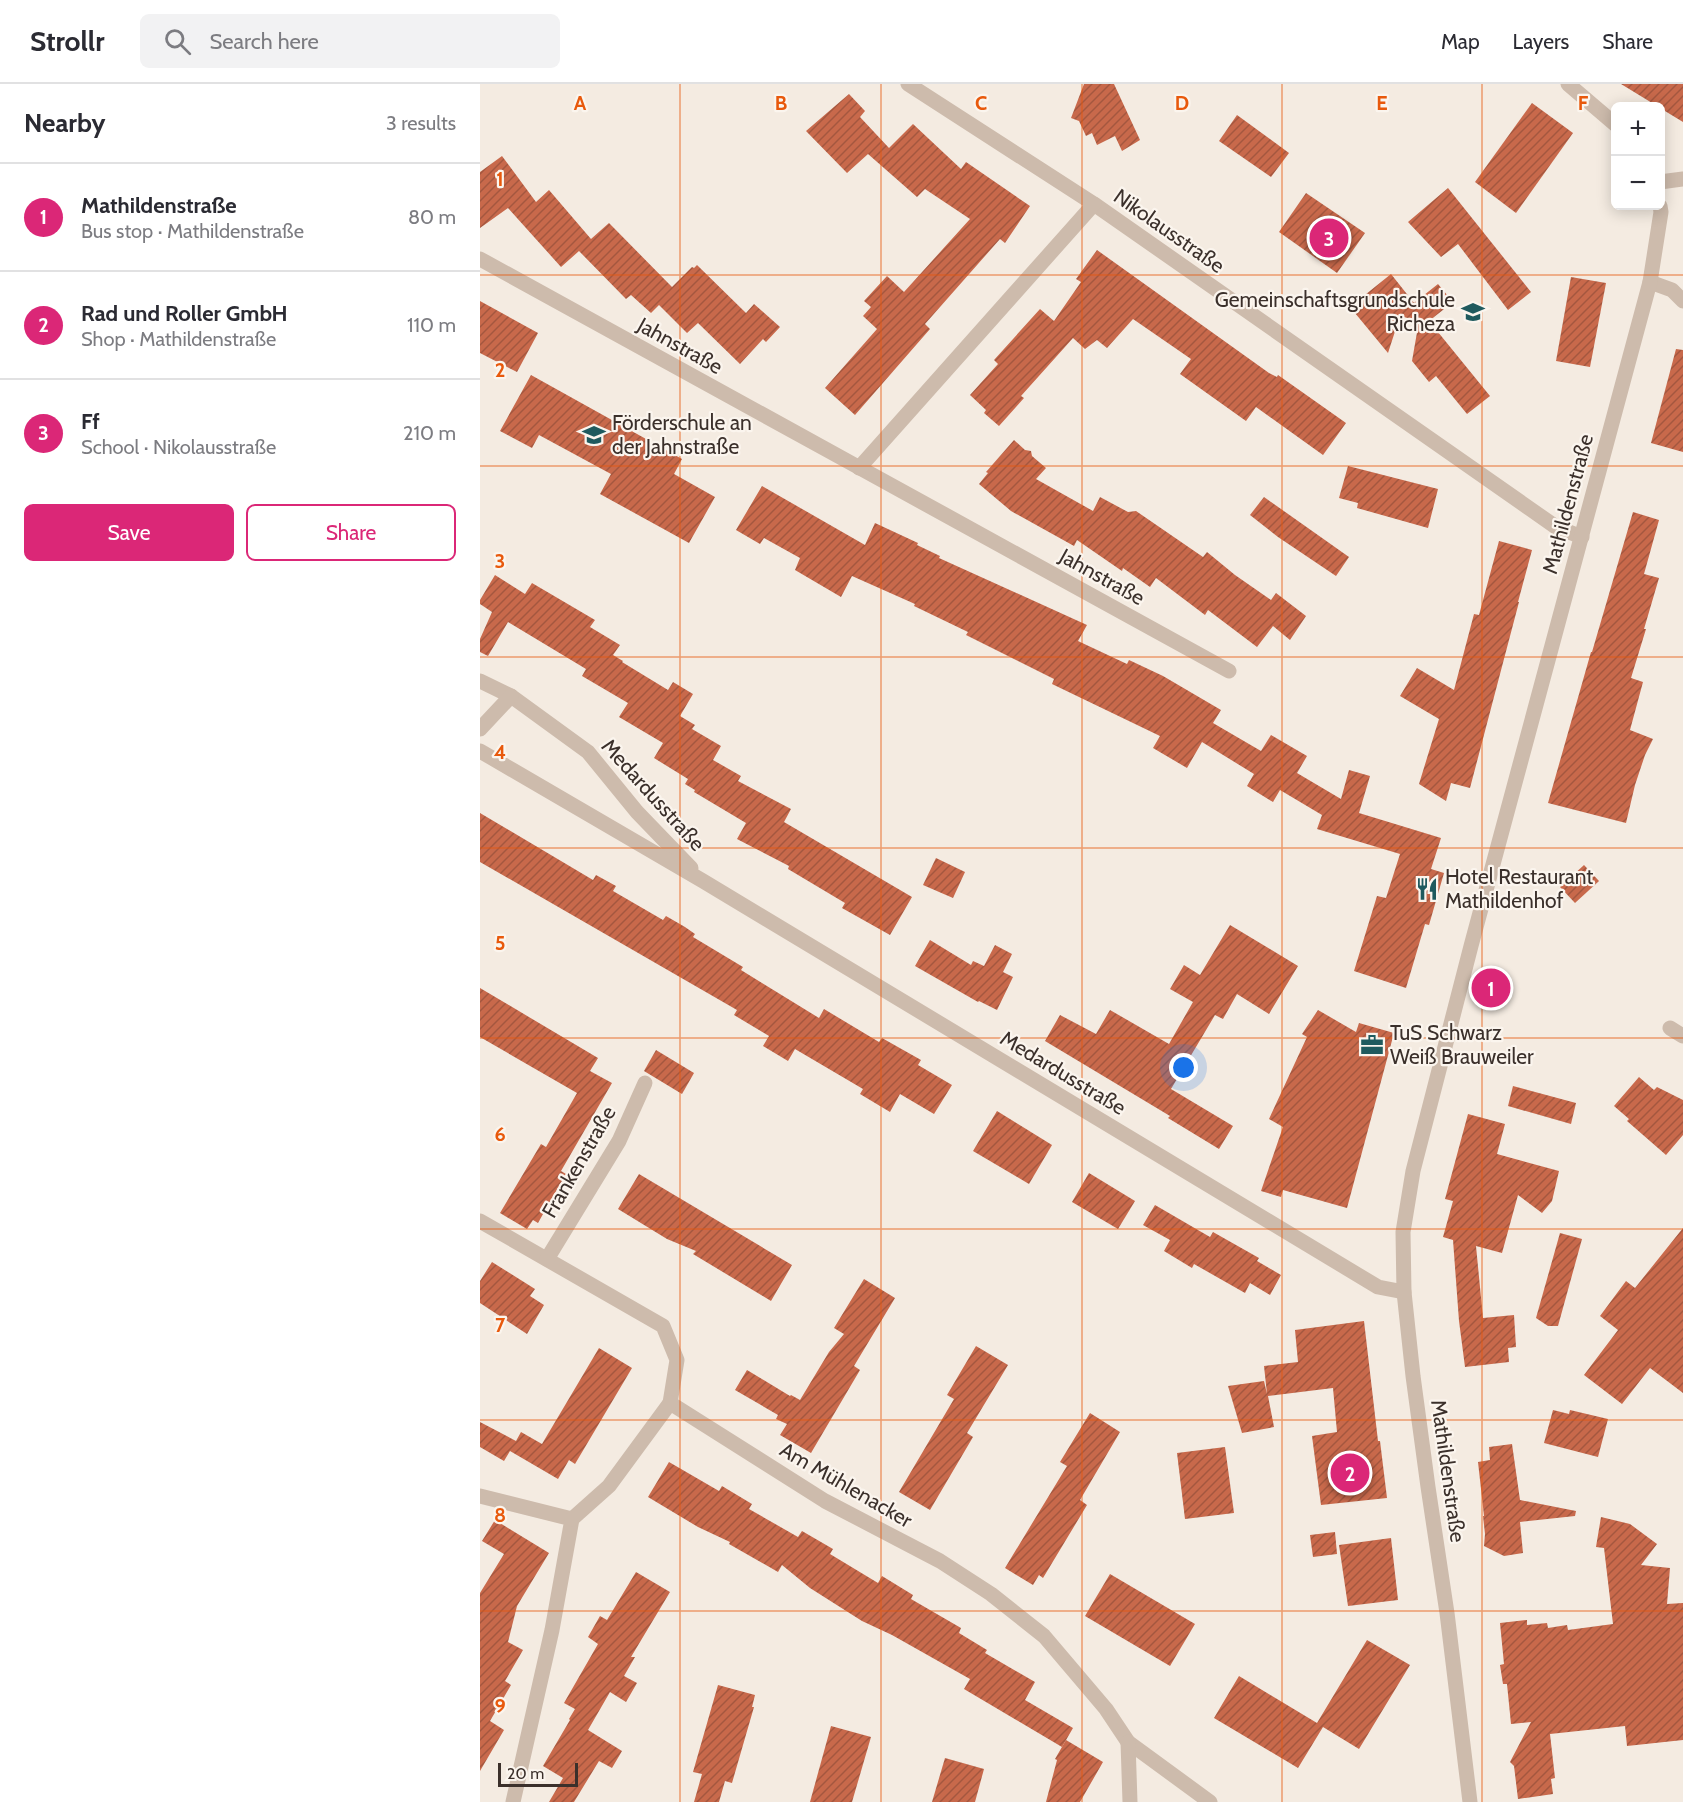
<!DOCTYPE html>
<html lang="en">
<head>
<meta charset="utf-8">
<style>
	:root { --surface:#fff; --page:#f2f2f3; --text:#2b2b33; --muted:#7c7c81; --line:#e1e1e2; --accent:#db2777 }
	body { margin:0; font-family:Cabin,sans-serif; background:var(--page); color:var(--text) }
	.controls { position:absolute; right:18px; top:18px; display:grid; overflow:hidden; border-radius:9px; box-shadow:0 3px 15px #0003 }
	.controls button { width:54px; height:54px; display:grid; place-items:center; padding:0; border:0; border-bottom:2px solid var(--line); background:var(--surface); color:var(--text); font:30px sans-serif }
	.scale { position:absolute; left:18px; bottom:15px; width:80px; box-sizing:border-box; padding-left:6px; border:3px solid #3b302b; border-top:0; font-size:16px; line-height:21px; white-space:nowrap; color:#3b302b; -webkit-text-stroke:4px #fbf5ee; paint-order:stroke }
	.you { position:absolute; left:704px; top:984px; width:21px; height:21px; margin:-15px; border:4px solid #fff; border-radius:50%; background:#1a73e8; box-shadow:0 0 0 9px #1a73e833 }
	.badge { display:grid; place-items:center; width:39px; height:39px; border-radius:50%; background:var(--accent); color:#fff; font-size:20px; font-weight:700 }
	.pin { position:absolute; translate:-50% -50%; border:3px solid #fff; box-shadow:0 2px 6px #0006 }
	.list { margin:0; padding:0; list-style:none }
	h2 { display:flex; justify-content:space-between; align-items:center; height:78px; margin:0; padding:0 24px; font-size:26px }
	h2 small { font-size:20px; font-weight:400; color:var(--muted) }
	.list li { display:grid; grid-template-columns:39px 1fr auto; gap:18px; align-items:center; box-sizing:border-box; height:108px; padding:0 24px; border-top:2px solid var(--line) }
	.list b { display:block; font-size:22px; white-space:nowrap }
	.list p { margin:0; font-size:20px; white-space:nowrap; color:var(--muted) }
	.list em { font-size:20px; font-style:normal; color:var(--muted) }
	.actions { display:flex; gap:12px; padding:18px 24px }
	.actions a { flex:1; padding:14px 0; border:2px solid var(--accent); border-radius:9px; text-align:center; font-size:21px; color:var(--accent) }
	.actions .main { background:var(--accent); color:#fff }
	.icon { flex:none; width:33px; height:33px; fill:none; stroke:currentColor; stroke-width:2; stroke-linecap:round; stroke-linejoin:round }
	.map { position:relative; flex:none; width:1203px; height:1718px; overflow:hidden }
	header { display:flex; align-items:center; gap:36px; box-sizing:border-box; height:84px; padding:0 30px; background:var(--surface); border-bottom:2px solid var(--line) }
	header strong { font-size:28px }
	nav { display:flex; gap:33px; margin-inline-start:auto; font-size:21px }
	.search { width:420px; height:54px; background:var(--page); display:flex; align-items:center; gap:15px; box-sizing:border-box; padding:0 21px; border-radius:9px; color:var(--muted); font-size:22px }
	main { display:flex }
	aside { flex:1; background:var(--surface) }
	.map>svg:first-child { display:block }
	.building { fill:url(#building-hatch) }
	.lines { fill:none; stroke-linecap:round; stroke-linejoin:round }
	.minor { stroke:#cdbbac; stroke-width:15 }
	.grid { fill:none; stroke:#e8590c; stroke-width:1.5; stroke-opacity:0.55 }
	.labels { text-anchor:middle; stroke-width:4.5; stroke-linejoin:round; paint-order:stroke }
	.street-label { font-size:21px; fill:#3b302b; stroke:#fbf5ee }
	.poi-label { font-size:21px; fill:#3b302b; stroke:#fbf5ee; text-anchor:start }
	.grid-label { font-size:20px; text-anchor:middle; font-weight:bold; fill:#e8590c; stroke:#fbf5ee; stroke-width:4.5; stroke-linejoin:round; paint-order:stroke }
</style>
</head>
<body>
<header>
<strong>Strollr</strong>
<div class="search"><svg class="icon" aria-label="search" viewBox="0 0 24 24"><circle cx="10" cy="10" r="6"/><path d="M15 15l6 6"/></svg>Search here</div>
<nav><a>Map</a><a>Layers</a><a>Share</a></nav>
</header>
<main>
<aside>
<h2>Nearby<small>3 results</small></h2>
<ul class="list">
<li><span class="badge">1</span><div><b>Mathildenstraße</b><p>Bus stop · Mathildenstraße</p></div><em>80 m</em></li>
<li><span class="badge">2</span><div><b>Rad und Roller GmbH</b><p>Shop · Mathildenstraße</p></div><em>110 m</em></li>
<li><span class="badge">3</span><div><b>Ff</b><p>School · Nikolausstraße</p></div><em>210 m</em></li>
</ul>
<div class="actions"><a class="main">Save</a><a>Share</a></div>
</aside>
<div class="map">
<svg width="1203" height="1718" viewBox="0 0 1203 1718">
	<defs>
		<pattern id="building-hatch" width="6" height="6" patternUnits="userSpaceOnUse" patternTransform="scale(1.5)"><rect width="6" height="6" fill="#c8694b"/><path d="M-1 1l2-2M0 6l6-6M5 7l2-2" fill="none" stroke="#a4573f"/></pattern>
	</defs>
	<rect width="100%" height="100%" fill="#f4ebe1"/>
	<g class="building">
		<path d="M604,0h30l26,56 -18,11 -7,-15 -18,9 -5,-12 -6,3 -7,-15 -8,-3z"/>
		<path d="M1141,0h62v38l-23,-14v-2h-3z"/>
		<path d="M369,10l16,17 -5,6 29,31 24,-24 48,45 5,-7 64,44 -25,37 -5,-4 -75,85 5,5 -75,86 -30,-27 52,-59 -14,-13 8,-9 -7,-6 23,-25 17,16 66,-73 -45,-30 -8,8 -49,-43 -21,19 -41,-42z"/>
		<path d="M1052,19l41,30 -57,80 -41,-31z"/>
		<path d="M757,31l52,38 -18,24 -52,-36z"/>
		<path d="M22,72l34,46 13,-12 42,49 18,-16 63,64 20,-20 2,1 3,-3 49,48 8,-9 26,23 -14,15 -3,-3 -23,25 -42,-41 -11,10 -28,-28 -8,8 -20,-18 -5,4 -47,-48 -18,16 -53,-59 -28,20v-56z"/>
		<path d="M968,104l83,104 -23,18 -50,-66 -17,13 -33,-35z"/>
		<path d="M826,109l59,40 -28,40 -58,-41z"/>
		<path d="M617,166l172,123 8,4 1,-2 68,48 -23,32 -67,-48 -10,14 -66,-47 11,-15 -58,-40 -26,29 -10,-8 -12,9 -12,-11 -52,58 3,2 -25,28 -15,-13 2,-3 -16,-15 28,-31 -4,-4 46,-51 14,12 27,-39 -5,-3z"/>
		<path d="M911,190l23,29 24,-19 15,18 -24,19 61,75 -23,18 -31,-38 -7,6 -17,-21 7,-40 -19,-5 -12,37 -38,-46z"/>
		<path d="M1091,193l35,6 -16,84 -34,-6z"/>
		<path d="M0,217l58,32 -21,39 -37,-19z"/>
		<path d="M1196,265l7,1v102l-32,-9z"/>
		<path d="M51,291l151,84 -8,15 41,23 -26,46 -89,-49 11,-20 -72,-39 -7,13 -32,-17z"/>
		<path d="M534,356l11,10 6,1 1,5 14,12 -10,11 57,32 7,-14 28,15 8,-1 67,46 4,-5 28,23 36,25 5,-7 30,23 -16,24 -17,-14 -16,21 -49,-37 -3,5 -49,-37 -6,9 -27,-19 -1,3 -45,-31 -3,6 -63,-35 -32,-27 9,-11 -2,-1z"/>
		<path d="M868,382l90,23 -10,39 -71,-20 1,-5 -19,-5z"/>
		<path d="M282,402l103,59 10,-22 43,20 -1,2 23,11 -1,2 148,67 -9,16 49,23 2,-4 34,16 58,34 -8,13 48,28 10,-16 36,21 -10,17 44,26 8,-29 21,6 -11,37 82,25 -10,31 13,4 -15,52 -4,-1 -19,64 -52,-17 23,-75 9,2 14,-44 -83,-25 5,-14 -42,-25 -7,12 -26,-16 7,-12 -52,-32 -15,26 -34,-20 7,-12 -108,-52 2,-5 -88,-44 2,-3 -54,-26 1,-2 -63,-28 -11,21 -46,-27 5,-12 -36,-20 -4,6 -24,-14z"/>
		<path d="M784,413l85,60 -13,19 -58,-39 -28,-22z"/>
		<path d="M1153,428l26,8 -15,54 15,4 -15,51h2l-15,49 12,4 -13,48 23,9 -8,16 -10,30 -9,38 -78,-20 43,-151h1z"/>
		<path d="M1019,457l33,9 -14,52h1l-49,186 -19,-5 -5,18 -27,-17 20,-65 -39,-23 17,-28 37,22 20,-76 5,1z"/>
		<path d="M15,491l30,19 7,-11 63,37 -5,7 30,18 -7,10 10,6 -1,1 46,28 5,-8 20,12 -13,22 15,9 -3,4 29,17 -8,14 28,16 -3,5 53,28 -7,13 128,75 -22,38 -48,-27 3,-5 -57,-34 1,-3 -52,-27 9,-16 -52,-31 1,-2 -10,-6 3,-5 -34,-21 9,-15 -44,-26 9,-14 -46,-27 4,-7 -78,-47 -20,34 -8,-4v-13l12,-27 -12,-8v-4z"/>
		<path d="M0,729l113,67 3,-5 20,11 -3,5 50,29 3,-4 19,11 10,7 -2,3 50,30 -2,3 78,48 5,-9 55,33 3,-4 39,22 -3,5 34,20 -18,29 -34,-20 -10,18 -30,-18 3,-5 -68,-40 -7,12 -25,-15 6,-10 -35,-21 3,-5 -257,-148z"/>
		<path d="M456,774l29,14 -12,26 -30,-13z"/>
		<path d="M1104,781l15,16 -24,22 -15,-16z"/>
		<path d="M750,841l68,41 -29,48 -32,-20 -14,25 -8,-4 -44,74 62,37 -14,23 -51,-31 2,-2 -125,-75 15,-26 36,19 14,-24 59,34 24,-42 -23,-13 14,-24 16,10z"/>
		<path d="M450,856l41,25 2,-4 11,5 11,-21 17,9 -9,18 10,5 -16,33 -18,-9 -1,1 -63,-36z"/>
		<path d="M0,904l118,70 -8,13 22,12 -51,88 5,3 -14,24 -14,25 -5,-3 -6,9 -27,-16 41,-69 5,3 31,-54 -97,-56z"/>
		<path d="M838,926l38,22 3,-9 35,10 -47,175 -64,-18 -2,7 -20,-6 22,-64 -14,-8 38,-82 -5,-3z"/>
		<path d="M176,966l38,23 -12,21 -38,-23z"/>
		<path d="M1159,993l15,13 3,-3 26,13v35l-17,20 -39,-34 2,-2 -15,-13z"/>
		<path d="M1033,1002l63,17 -5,21 -63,-18z"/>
		<path d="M517,1027l55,34 -23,39 -56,-33z"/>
		<path d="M988,1030l37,10 -8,30 62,17 -7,30 -10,12 -24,-18 -16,58 -26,-7 7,72 31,-3 2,32 -8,1 1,14 -44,5 -6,-46 -6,-81 -10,-3 10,-36 -8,-2z"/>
		<path d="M609,1089l46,28 -17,28 -46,-27z"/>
		<path d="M159,1090l153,91 -21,36 -78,-47 3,-3 -29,-12 -49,-30z"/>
		<path d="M675,1121l55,32 3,-5 46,26 -2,3 24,14 -11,20 -20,-12 -5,10 -51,-29 -2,4 -28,-17 6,-11 -27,-15z"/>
		<path d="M1203,1144v165l-33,-25 -28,36 -38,-29 34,-45 -18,-14 26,-35 9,7z"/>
		<path d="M1080,1149l22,6 -24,87h-10l-12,-8z"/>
		<path d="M12,1178l43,27 -5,7 14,9 -17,29 -47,-31v-22z"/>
		<path d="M384,1195l31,19 -41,68 6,4 -49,83 -31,-18 7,-11 -11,-5 2,-4 -43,-25 12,-20 43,26 1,-1 9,5 29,-48 15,-18 -10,-6z"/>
		<path d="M884,1237l14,120h2l7,57 -66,7 -9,-69 25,-4 -4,-44 -65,8 6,31 -32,6 -14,-47 36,-5 3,13 -3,-28 34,-4 -3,-32z"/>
		<path d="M496,1262l32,19 -41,68 6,4 -43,73 -31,-18 55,-93 -7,-4z"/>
		<path d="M119,1264l33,20 -57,96 -6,-4 -11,19 -48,-28 -6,10 -24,-14v-25l36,19 5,-9 21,12z"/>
		<path d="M1073,1326l16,4 1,-4 38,9 -10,38 -54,-14z"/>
		<path d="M610,1329l30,19 -40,68 7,5 -44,73 -4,-3 -6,10 -28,-17 62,-102 -7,-4z"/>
		<path d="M1032,1360l8,56 56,11 -1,5 -55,6 3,31 -19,3 -20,-10 1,-12 -2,-18h1l-6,-54 12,-2 -1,-13z"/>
		<path d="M745,1363l9,66 -49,6 -8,-66z"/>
		<path d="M189,1378l50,29 3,-5 30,18 -3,5 49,28 4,-6 31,18 -3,5 48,29 4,-7 31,19 -2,4 50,29 -2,5 28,17 -2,3 50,29 -10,18 48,28 -11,19 -98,-58 6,-10 -78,-44 -30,-14 -52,-33 -28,-23 -4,7 -49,-28 1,-2 -32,-15 -50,-30z"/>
		<path d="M1121,1433l29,7 27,20 -16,21 29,3 -3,36 16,-1v137l-56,6 -2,-20 -75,8 5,44 -4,1 2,15 -35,5 -4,-33 -4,-4 21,-40 -20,2 -4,-40h-4l-3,-19 4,-1 -4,-41 27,-3v5l20,-2 1,5 19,-3 1,5 45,-6 -9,-76 -8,-1z"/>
		<path d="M15,1436l54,33 -32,53 -9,36 15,8 -18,31 6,4 -21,36 14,9 -24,41v-178l24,-39 -22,-13z"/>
		<path d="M855,1448l2,22 -24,3 -3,-22z"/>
		<path d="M911,1454l7,62 -50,6 -9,-61z"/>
		<path d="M156,1488l34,20 -39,65h4l-11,19 13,7 -11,19 -16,-10 -22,38 34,21 -10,17 -13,-7 -25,41h-25l14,-24 -20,-12 27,-46 -1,-1 6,-10 -11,-6 34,-59 -10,-7 12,-21 7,4z"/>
		<path d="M630,1490l85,50 -25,42 -85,-50z"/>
		<path d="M887,1556l43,25 -51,84 -36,-22 -25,41 -84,-50 25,-42 78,47z"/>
		<path d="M238,1601l37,10 -3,12h2l-22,76 -7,-2 -6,21h-25l8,-28 -9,-2z"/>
		<path d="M351,1642l40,11 -19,65h-42z"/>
		<path d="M586,1656l37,22 -23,40h-34l11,-42 -2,-1z"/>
		<path d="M465,1674l39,11 -9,33h-43z"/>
	</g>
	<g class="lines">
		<g class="minor">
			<path d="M428,0l186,120 462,323 26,10"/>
			<path d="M1088,0l48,41"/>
			<path d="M1180,98l23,-3"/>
			<path d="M0,175c249,138 500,274 749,412"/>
			<path d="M1170,198l22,8 11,11"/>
			<path d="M379,384l235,-264"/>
			<path d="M0,597l31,15 77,56 49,60 54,56"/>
			<path d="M0,645l31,-33"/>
			<path d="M0,667l223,130 675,406 26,5"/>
			<path d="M1190,944l13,8"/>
			<path d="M0,1137l183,105 14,34 -7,43 155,98 115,60 51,33 53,42 62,73 22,33 82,60"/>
			<path d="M67,1175l72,-118 26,-58"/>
			<path d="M0,1412l92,23 -20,111 -39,172"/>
			<path d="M92,1435l37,-33 61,-83"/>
			<path d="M648,1658l2,60"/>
			<path d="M990,1718l-23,-189 -19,-126 -15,-111 -9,-84 -1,-60 10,-61 58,-225 179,-664 11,-70 -1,-6"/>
		</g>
	</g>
	<path class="grid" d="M200,0v1718M401,0v1718M602,0v1718M802,0v1718M1002,0v1718M0,191h1203M0,382h1203M0,573h1203M0,764h1203M0,954h1203M0,1145h1203M0,1336h1203M0,1527h1203"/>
	<defs>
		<g id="school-bare" transform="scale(1.8)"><path d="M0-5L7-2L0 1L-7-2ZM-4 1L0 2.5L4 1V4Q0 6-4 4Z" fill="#1f5a5e" stroke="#fbf5ee" stroke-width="2.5" paint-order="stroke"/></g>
		<g id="restaurant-bare" transform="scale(1.8)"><path d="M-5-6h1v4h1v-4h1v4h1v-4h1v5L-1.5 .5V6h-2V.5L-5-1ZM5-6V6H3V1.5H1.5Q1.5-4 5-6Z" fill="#1f5a5e" stroke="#fbf5ee" stroke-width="2.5" paint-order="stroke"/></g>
		<g id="office-bare" transform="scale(1.8)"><path d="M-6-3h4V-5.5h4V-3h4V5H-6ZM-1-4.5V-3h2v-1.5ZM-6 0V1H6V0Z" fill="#1f5a5e" stroke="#fbf5ee" stroke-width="2.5" paint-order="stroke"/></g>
	</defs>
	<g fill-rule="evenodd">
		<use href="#school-bare" x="993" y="228"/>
		<use href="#school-bare" x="114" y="351"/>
		<use href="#restaurant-bare" x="947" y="805"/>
		<use href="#office-bare" x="892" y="961"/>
	</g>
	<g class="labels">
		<g class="street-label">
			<text transform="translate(689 147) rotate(35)" y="7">Nikolausstraße</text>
			<text transform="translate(200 262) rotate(29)" y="7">Jahnstraße</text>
			<text transform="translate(1088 420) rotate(-75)" y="7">Mathildenstraße</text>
			<text transform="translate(622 493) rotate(29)" y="7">Jahnstraße</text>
			<text transform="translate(173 711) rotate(48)" y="7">Medardusstraße</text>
			<text transform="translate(583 989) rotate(31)" y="7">Medardusstraße</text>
			<text transform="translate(99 1078) rotate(-60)" y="7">Frankenstraße</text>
			<text transform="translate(968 1387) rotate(82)" y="7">Mathildenstraße</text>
			<text transform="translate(366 1401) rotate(30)" y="7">Am Mühlenacker</text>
		</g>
		<g class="poi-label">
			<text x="975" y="223" text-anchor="end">Gemeinschaftsgrundschule<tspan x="975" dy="24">Richeza</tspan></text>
			<text x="132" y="346">Förderschule an<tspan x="132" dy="24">der Jahnstraße</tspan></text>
			<text x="965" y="800">Hotel Restaurant<tspan x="965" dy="24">Mathildenhof</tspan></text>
			<text x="910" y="956">TuS Schwarz<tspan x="910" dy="24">Weiß Brauweiler</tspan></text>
		</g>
	</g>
	<g class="grid-label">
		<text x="100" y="26">A</text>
		<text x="301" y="26">B</text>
		<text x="501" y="26">C</text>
		<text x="702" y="26">D</text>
		<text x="902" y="26">E</text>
		<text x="1103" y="26">F</text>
		<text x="20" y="102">1</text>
		<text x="20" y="293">2</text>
		<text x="20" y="484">3</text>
		<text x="20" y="675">4</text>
		<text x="20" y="866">5</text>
		<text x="20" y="1057">6</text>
		<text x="20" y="1248">7</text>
		<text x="20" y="1438">8</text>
		<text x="20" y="1629">9</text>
	</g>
</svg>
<div class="controls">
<button>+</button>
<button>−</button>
</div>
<div class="scale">20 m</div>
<div class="you"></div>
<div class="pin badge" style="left:1011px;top:904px">1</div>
<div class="pin badge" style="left:870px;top:1389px">2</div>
<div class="pin badge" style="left:849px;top:154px">3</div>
</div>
</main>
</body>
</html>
